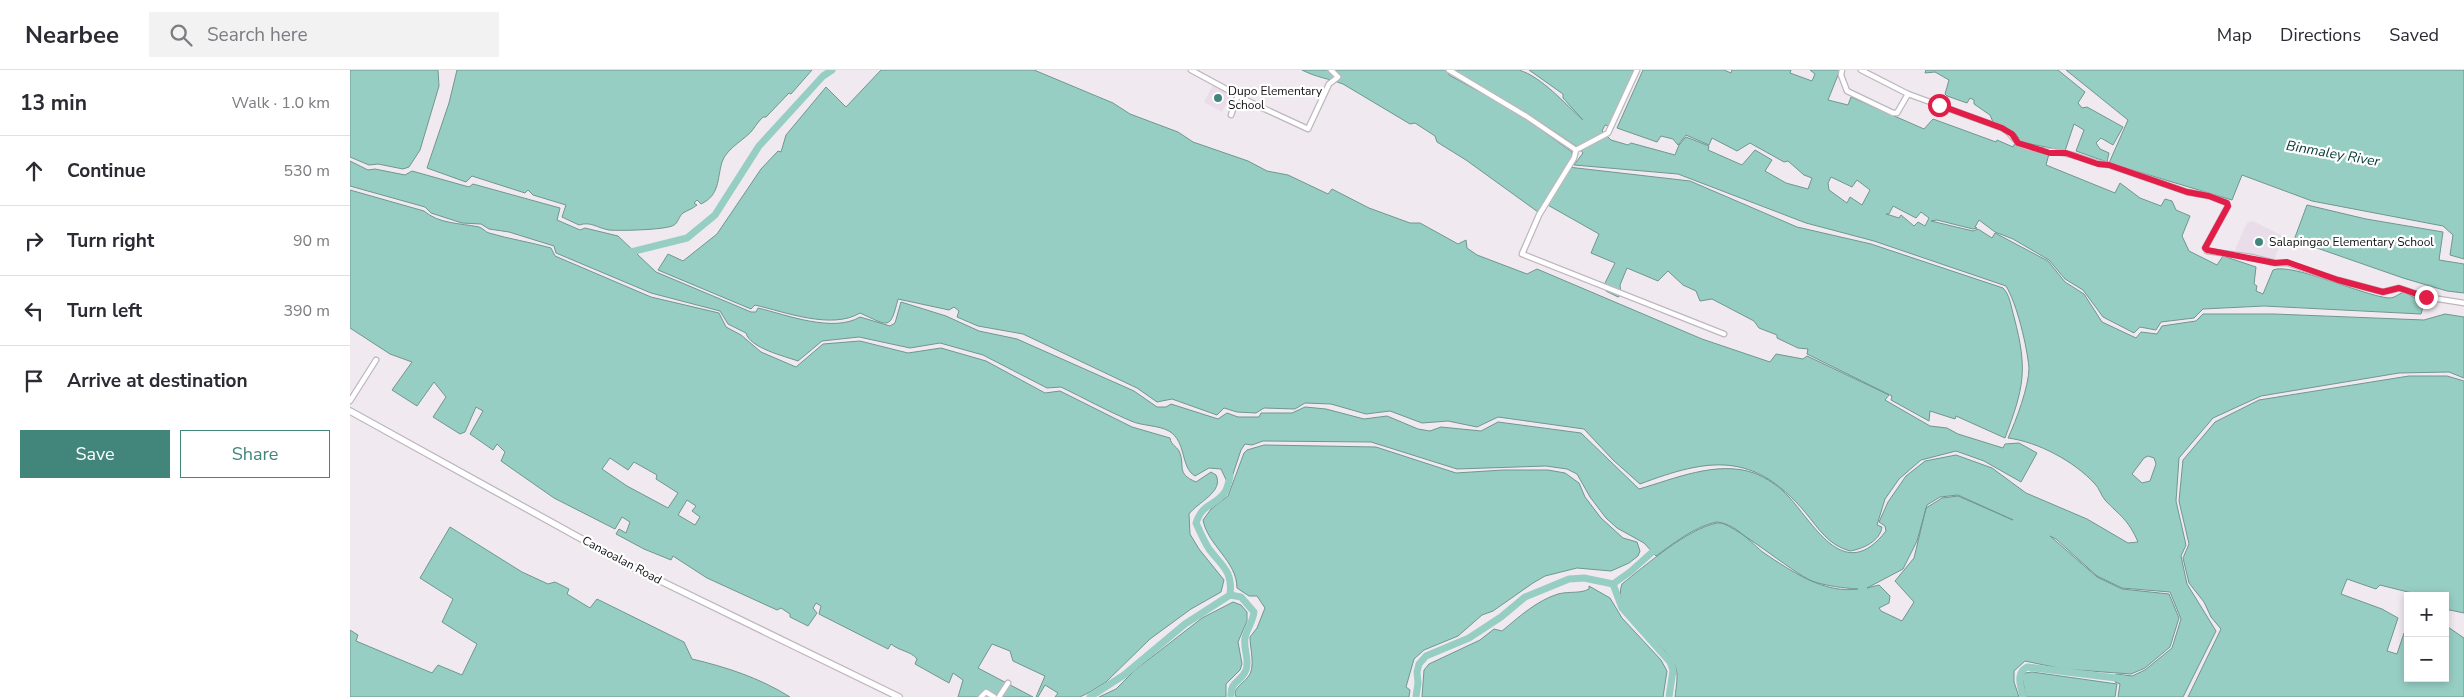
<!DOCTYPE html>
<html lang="en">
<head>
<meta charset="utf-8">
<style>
	:root { --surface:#fff; --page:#f2f2f3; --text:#2b2b33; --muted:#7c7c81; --line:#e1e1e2; --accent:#42867b }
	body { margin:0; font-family:"Nunito Sans",sans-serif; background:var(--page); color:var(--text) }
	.controls { position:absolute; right:15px; bottom:15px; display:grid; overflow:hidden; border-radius:0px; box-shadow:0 2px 8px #0003 }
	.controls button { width:45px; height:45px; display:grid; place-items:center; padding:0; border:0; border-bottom:1px solid var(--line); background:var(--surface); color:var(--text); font:25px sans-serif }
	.stop { position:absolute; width:15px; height:15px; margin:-11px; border:4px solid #e11d48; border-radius:50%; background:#fff }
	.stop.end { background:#e11d48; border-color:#fff; box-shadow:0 1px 5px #0008 }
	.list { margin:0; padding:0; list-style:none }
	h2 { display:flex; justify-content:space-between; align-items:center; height:65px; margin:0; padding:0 20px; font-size:21px }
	h2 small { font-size:16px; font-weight:400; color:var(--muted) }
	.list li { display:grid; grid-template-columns:32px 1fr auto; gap:15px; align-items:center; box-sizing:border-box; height:70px; padding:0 20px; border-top:1px solid var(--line) }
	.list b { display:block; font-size:19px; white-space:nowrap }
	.list em { font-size:16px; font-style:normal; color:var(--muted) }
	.actions { display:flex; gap:10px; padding:15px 20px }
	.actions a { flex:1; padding:11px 0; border:1px solid var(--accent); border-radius:0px; text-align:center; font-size:18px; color:var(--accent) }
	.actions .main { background:var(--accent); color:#fff }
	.icon { flex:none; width:28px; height:28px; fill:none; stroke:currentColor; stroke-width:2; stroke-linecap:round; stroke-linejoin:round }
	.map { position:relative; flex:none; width:2114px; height:627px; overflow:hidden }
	header { display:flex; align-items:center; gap:30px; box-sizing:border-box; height:70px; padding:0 25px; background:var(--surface); border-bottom:1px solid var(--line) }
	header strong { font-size:24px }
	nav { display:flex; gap:28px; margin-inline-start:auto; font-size:18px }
	.search { width:350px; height:45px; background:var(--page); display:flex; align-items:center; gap:12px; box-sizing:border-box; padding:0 18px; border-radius:0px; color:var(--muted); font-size:19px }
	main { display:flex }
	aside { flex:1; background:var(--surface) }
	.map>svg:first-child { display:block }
	.built { fill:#eaddea }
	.water { fill:#97cec4; stroke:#70968f; fill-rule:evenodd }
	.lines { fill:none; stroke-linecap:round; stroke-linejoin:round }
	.river { stroke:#97cec4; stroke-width:7 }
	.minor-casing { stroke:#beb7be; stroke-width:7 }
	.tertiary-casing { stroke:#beb7be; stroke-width:8 }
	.minor { stroke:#fff; stroke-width:4.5 }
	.tertiary { stroke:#fff; stroke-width:5.5 }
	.route { stroke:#e11d48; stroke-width:6 }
	.poi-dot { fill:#42867b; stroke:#fff; stroke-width:2 }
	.labels { text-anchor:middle; stroke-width:4.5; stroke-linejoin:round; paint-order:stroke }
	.poi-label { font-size:12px; fill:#141214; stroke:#fff; text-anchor:start }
	.street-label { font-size:12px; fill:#141214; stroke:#fff }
	.water-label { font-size:14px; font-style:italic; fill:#033932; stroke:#fff }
</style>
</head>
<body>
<header>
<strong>Nearbee</strong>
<div class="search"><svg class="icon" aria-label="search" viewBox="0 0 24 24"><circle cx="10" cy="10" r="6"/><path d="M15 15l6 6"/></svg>Search here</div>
<nav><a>Map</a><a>Directions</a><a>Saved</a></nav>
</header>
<main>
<aside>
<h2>13 min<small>Walk · 1.0 km</small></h2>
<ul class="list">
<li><svg class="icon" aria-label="ahead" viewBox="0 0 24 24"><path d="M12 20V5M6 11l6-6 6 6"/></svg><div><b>Continue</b></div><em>530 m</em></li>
<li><svg class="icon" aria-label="right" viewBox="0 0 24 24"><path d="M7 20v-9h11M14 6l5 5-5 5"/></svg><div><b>Turn right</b></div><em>90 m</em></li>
<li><svg class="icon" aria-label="left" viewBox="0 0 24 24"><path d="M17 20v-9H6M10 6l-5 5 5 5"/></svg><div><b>Turn left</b></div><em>390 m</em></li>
<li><svg class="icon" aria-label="arrive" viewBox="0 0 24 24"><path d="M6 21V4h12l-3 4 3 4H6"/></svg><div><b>Arrive at destination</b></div></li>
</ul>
<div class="actions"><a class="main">Save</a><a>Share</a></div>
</aside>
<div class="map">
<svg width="2114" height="627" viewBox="0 0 2114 627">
	<rect width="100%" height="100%" fill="#f0e9f0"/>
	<g class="built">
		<path d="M863,15l18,10 -9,17 -18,-10z"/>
		<path d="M1903,151l30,15 -11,30 -31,-11 -6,-6 12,-26z"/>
	</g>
	<g class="water">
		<path d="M0,0h88l1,16 -19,64 -11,17 -6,2 -25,-5 -9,1 -19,-8z"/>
		<path d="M107,0h355l-21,24 -2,-1 -23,24h-3c-4,4 -7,8 -9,11 -7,11 -27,19 -32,34 -5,17 -2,33 -21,42l-4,-4 -3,3 3,2c-5,4 -9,5 -14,8 -4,3 -5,10 -9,12 -6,5 -56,6 -65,5 -12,-2 -18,-9 -30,-5l-17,-8 4,-12 -33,-10 -5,-5 -3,3 -53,-17 -6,6 -39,-14 22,-65z"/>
		<path d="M531,0h153l79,33 17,11 48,18 15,10 55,19 19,10 21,4 40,19 4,-5 37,19 41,15h10l38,21 8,-4 1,8 10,7 50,19 10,-5 165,70 68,23 6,-8 27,5 4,-3 82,39 -4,5 45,26 17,2 11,6 45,14 2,-4 14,-1 18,10 -16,29 -37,-21 -28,-10 -35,9 -22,19 -14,20 -8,26 5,2c-2,14 -19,22 -32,24 -22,-6 -31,-22 -45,-39 -52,-61 -96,-54 -165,-28l-27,-24 -29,-31 -86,-12 -21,10 -29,-6 -26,2 -32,-12 -24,3 -35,-10 -26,-1 -10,6 -31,-1 -8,5 -19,-1 -13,-4 -7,7 -45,-16 -15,3 -20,-14 -114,-54 -45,-8 -21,-9 2,-6 -5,-4 -5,3 -51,-11c-8,32 -9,27 -38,14 -28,17 -75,-1 -105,-8l-4,4 -93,-39 10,-16 15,7 34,-27 44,-65 17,-18 3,1 5,-17 40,-48 20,20z"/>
		<path d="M952,0h145l2,5 66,36 57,41v6l-4,9 122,14 107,46 74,17 132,44c7,7 8,19 11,29 14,53 10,70 -9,121l-49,-22 -1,3 -25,-8 -1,10 -38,-21 1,-4 -85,-42 1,-5 -10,-1 -21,-10v-3l-18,-7 -5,-7 -42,-22 -12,2 -4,-10 -13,-6 -15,-14 -10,10 -31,-13 -7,17 1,10 -3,2 -12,-6 2,-4 -4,-2 11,-22 -24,-10 8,-19 -53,-30 -8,8 -72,-52 -29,-18 -2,-6 -20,-13 -5,1 -67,-40c-16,-6 -25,-6 -41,-14z"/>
		<path d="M1103,0c14,0 55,0 66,0 23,7 46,34 64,50l-20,-22v-4l-34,-24h110l-26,57 -8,-2 -3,6 9,9 17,5 3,-2 44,12 4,-10 7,-8 23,9 -1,4 34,15 13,-15 17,10 -7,11 21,12 22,6 4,-11 -8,-3 -16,-14 -4,1 -34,-19 -13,8 -25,-13 -3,7 -23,-10 -8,10 -5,-6 -12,-3 -4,6 -40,-14 26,-58h81l7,3 1,-3h59l-1,3 22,8 3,-7 -5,-4h30l-12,30 20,5 3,-8 73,32 9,-10 63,23 1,-2 16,7 2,-4 3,1 31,10 -3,11 69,28 5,-10 20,15 21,8 4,-7 7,2 4,9 14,6 -8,20 7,15 28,14 6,-9 33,11 -2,17 3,2 -1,5 7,3 10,-24c18,-8 91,26 116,28 6,0 9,-4 15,-6l20,11 -3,11 -157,-8 -61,3 -9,9 -33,4 -5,8 -16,-3 -6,6 -31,-16 -20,-27 -18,-11 -16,-19 -36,-21 -18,-7 -16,-12 -4,7 2,1 -4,1 -36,-9 -6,1 42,10 5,-2 14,9 3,-5 53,28 17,21 19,12 18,28 34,16 5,-6 16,2 5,-8 34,-5 7,-7h71l150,6 21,-6 19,3v61l-15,-6 -50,1 -138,23 -48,22 -34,40 -3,43 10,44 -5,11 6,28 29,47 -33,66h-65l2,-13 -5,-2 1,-8 16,2 13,-6 27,-22 9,-29 -11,-27 -48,-4 -25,-12 -41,-37 -6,-3 47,41 25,12 47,5 10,24 -9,29 -25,21 -14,6 -68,-5 -38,-8 -11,10v11l5,15h-344c1,-9 4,-24 0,-31 -11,-25 -65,-54 -53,-82 24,-19 65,-55 95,-61 16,-2 35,21 47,30 27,18 60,41 94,36 -15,-1 -32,-3 -46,-8 -20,-8 -82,-61 -96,-59 -22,5 -42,21 -60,34l-12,-13 -27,-15 -11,-10 -16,-21 -13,-23 -10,-5 -21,-3 -89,3 -86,-27 -108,-1 -11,4 -7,-1 -4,6 -12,36 -8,-17 -12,-1 -14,8c-15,-9 -8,-34 -26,-45 -11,-6 -27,-5 -38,-10 -24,-10 -47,-23 -70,-34l-14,1 -64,-33 -43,-12 -30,5 -51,-11 -37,4 -24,20c-14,-5 -48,-13 -52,-28l-18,-9 -8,-13 -69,-18 -95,-40 -2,-7 -45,-14 -20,-3 -8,-5 -19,-1 -31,-10 -6,-6 -75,-21v-25l18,9 7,-1 30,6 7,-4 57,16 4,-3 87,24 -3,12 23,10 5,-2 33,8 38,36 95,40h5l2,-4c29,7 75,25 102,9l30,9 5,-3 6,-21 45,14 33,15 38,8 117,52 23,16h9l5,-3 47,15 9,-6 11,4h21l2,-4h31l13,-6 21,2 38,10 23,-3 31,13 12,2 11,-4 40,4 17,-9 83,11 58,56c35,-10 78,-29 115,-16 13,5 26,14 35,24 27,30 56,87 97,34l-1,-5 -6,-4 9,-20 18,-26 19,-15 31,-6 36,13 34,25 61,26 41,24 10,-1c-10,-23 -18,-26 -33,-42 -4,-5 -6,-12 -10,-16 -21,-23 -57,-42 -87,-46 8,-17 21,-52 21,-70 -2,-22 -12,-64 -23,-82l-132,-45 -68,-18 -128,-49 -104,-9 9,-12 -4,-5 -51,-34zM1481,107l21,10 5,-7 13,10 -8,15 -12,-8 -3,6 -18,-13 -1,-7zM1543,136l23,12 5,-6 8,6 -4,8 -7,-4 -4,4 -13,-11 -2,3 -13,-4h3zM1798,386l6,2 2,6 -6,17 -8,2 -10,-9 12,-16zM1608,425l55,25 -55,-24 -16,2 -16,10 -12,50 -19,23 19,21 -12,19 -21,-10 -2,-3 10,-5 1,-7 -11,-11 -12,3 36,-19 14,-28 10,-36 13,-8z"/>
		<path d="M1576,0h132l27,22 -7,11 4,5 5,-1 36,20 -10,18 -12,-7 -5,5 4,6 9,4 -2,9 -31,-11 8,-21 -10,-6 -9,27 -44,-9 -5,-8 -23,-12 -3,-7 -16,-11v-4l-4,-2 -3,5 -20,-7 -2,-2 4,-14 -14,-8 -10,1z"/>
		<path d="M1716,0h398v189l-14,-4 3,-20 -10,-9 -131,-25 -70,-26 -10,25 -123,-37 19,-43z"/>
		<path d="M0,120l74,21c15,13 36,12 55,16 4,1 6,5 10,6 20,6 41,9 62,15l4,8 96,41 68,16 7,14 15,8 20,17 35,15 27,-23 37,-3 48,12 33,-5 45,13 59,32 15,-2 72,36 38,11c1,7 6,8 9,13 7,15 -4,22 17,31l15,-10 5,3c8,17 -18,27 -27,39l1,20 9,15 25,31 -3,12 -30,17 -41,30 -44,43 -16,10 -10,5h-25l3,-4 -13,-8 -7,12h-2l9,-21 -32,-15 -3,-10 -18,-7 -14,24 55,29h-37l-10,-8 -6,8h-22l5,-17 -10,-7 -4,10 -34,-19 2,-5c-6,-8 -18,-8 -26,-15l-3,5 -69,-35 2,-8 -5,-3 -3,5 4,5 -9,13 -18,-9v-3l-9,-6 -4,2 -70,-32 -34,-22 -2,4 -27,-11 -28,-15 3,-5 7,4 4,-11 -8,-5 -7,12 -61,-31 -53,-37 4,-9 -8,-8 -4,6 -23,-16 13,-23 -7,-4 -11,25 -5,2 -27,-17 13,-20 -12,-15 -17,24 -25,-16 20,-28 -22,-8 -40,-26zM260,388l18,12 6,-8 23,13 -1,4 22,14 -10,15 -41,-22 -25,-17zM337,430l9,6 -4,5 8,6 -5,8 -17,-10z"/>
		<path d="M1957,135l59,14 77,13 -4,28 25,4v29l-17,-2 -44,-13 -109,-38z"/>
		<path d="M2059,306h38l17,5v232l-19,-4v-13h-33v-3l-32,-8 -4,4 -29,-10 -6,15 41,15 16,9 -11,33 10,3 7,-21 4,1v44h37v-53l19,13v59h-276l33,-68 -10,-12 -7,-15 -15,-19 -6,-25 6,-14 -10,-43 4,-41 32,-38 44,-22z"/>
		<path d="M914,375l112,2 80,26 47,-3h45l17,3 14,10 6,14 16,21 22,20 14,4 3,9 -2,5 -9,7 -18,8 -34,-3 -32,8 -12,7 -40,28 -11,4 -24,21 -34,14 -10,9 -8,28 4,3 -1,7h-173l-1,-5c3,-7 8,-9 13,-15 8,-9 2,-28 2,-40l7,-9 8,-20 -8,-12h-8l-12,-8c0,-27 -29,-42 -34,-68l8,-11 17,-13 16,-43 3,-3z"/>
		<path d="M100,457l72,45 26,12 7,-2 14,7 -2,5 23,14 7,-9 87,43 8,17c34,8 68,19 98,38h-440v-67l8,5 -2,6 76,32 6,-8 24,10 15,-31 -35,-22 11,-23 -33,-21z"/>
		<path d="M1239,516l21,12 12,20 39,42 6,11 -4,26h-241l2,-27 5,-6 51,-24 14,-11 8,2c17,-14 34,-30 56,-37 11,-3 22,0 31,-5z"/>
		<path d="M883,532l8,3 6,7v9l-9,21 4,22 -2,6 -14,14v13h-127l17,-8 19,-19 67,-52z"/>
		<path d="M1682,602l85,12 -2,13h-89l-4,-20 3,-4z"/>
	</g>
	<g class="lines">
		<g class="river">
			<path d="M277,183l60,-15 28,-23 44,-69 64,-70 9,-6"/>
			<path d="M1263,514l9,24 48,54 3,8 -4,27"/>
			<path d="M880,525l11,2 13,15c-1,10 -7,16 -9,26 -2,11 5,22 1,32 -5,13 -16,10 -15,27"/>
			<path d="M740,627l34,-22 61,-51 45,-29c3,-24 -8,-29 -21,-46 -5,-8 -9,-17 -13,-26 7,-21 20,-17 29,-31 3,-5 4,-11 5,-16"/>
			<path d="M1066,627l2,-14 -1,-11 2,-8 7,-8 43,-18 32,-21 24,-20 44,-18 15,-1 29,6 17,-12 29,-26"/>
			<path d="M1673,627c-2,-11 -8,-23 4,-30l97,12"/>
		</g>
		<g class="minor-casing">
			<g id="minor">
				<path d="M841,0l61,33 56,26 21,-45 9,-7 -7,-7"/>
				<path d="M1099,0l77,46 50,34"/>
				<path d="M1492,0l-1,5 6,16 46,22h4l11,-19"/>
				<path d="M1511,0l47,24 94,34c11,6 10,11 17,15 14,9 33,7 49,11 14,3 26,10 41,11l78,27 22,4 18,7 1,3 -23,42 2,3 44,6 24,6h12l51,17 45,12 16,-4 27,9 38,6"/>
				<path d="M881,45l7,-20"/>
				<path d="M1226,80l-2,8 -35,57 -17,39 202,80"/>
				<path d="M1226,80l32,-17 29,-63"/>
				<path d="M0,331l26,-41"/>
				<path d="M631,627l5,-5 8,5"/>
				<path d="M649,627l9,-14"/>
			</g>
		</g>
		<g class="tertiary-casing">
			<path id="tertiary" d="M0,341l286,158 263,128"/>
		</g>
		<use href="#minor" class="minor"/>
		<use href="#tertiary" class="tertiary"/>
	</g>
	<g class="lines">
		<path class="route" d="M1589,35l63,23 10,6 6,9 32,10h16l32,11 11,1 78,27 22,4 18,7 1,3 -23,42 2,2 68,13 12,-1 51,18 45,12 16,-4 27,9"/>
	</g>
	<g class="poi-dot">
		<circle cx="868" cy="28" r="5"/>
		<circle cx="1909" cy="172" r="5"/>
	</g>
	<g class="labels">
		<g class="poi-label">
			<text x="878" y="25">Dupo Elementary<tspan x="878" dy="14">School</tspan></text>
			<text x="1919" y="176">Salapingao Elementary School</text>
		</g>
		<g class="street-label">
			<text transform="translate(272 490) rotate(28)" y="4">Canaoalan Road</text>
		</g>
		<g class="water-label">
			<text transform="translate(1983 83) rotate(10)" y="5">Binmaley River</text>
		</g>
	</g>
</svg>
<div class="controls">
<button>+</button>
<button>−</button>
</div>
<div class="stop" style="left:1589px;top:35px"></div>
<div class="stop end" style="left:2076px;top:227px"></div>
</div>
</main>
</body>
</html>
